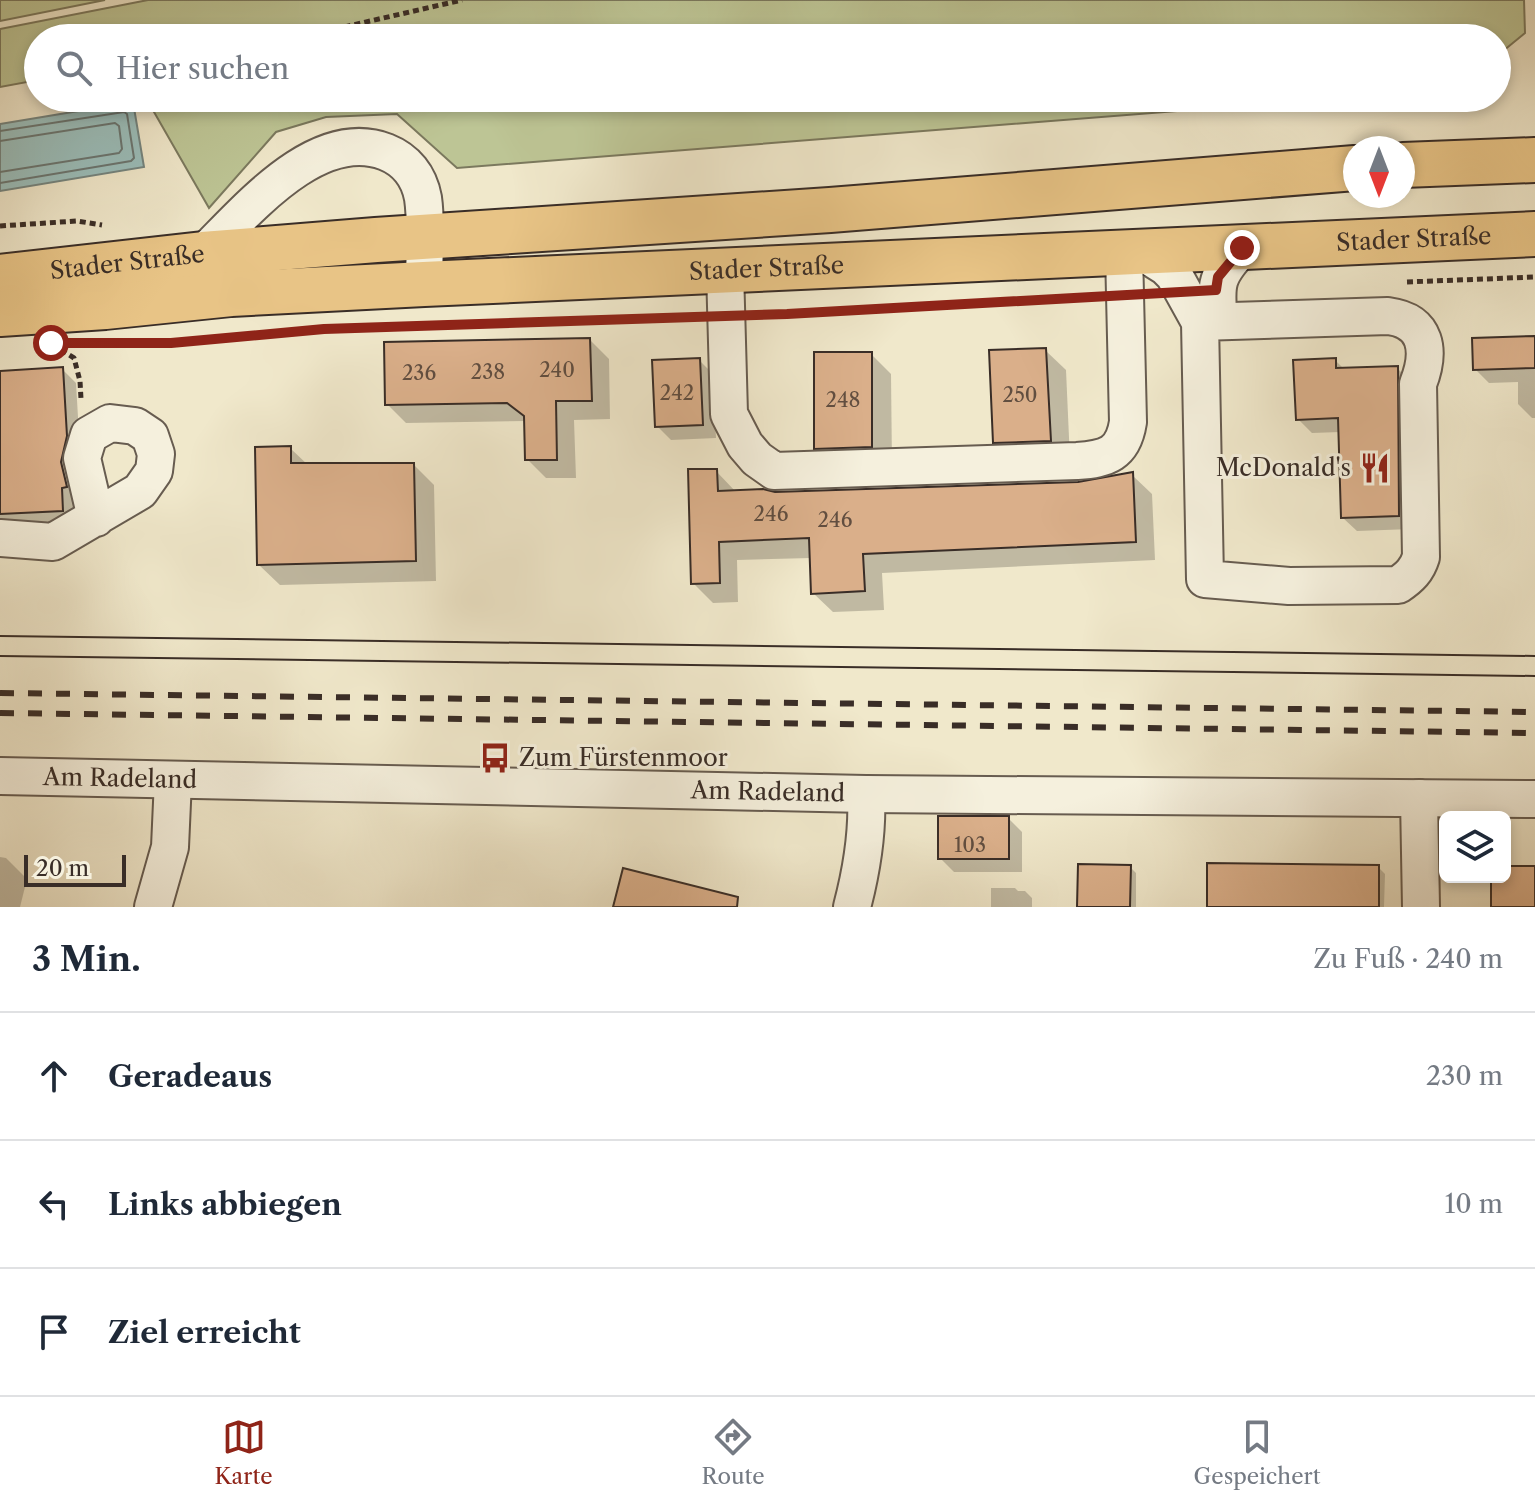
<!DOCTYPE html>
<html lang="de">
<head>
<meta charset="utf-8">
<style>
	:root { --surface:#fff; --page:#f2f2f3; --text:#1f2937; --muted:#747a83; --line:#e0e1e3; --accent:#8f2418 }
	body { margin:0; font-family:"Libre Caslon Text",serif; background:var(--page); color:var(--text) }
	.controls { position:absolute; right:24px; bottom:24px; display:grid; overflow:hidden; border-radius:12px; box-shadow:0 4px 12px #0003 }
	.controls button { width:72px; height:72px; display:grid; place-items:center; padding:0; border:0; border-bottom:2px solid var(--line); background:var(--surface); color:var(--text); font:40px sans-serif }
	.compass { position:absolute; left:1343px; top:136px; width:72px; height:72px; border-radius:50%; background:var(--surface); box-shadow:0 4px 12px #0003; rotate:180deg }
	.scale { position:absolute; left:24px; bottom:20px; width:102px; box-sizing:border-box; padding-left:8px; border:4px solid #392d27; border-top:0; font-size:22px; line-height:28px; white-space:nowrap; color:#392d27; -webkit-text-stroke:6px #f5f0dd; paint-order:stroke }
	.stop { position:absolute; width:24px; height:24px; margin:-18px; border:6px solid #8f2418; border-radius:50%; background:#fff }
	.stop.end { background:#8f2418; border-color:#fff; box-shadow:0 2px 8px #0008 }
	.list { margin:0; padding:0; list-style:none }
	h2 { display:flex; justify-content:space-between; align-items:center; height:104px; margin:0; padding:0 32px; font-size:34px }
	h2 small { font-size:26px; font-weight:400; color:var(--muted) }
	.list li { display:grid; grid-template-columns:52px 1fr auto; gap:24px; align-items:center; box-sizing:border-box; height:128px; padding:0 32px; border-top:2px solid var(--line) }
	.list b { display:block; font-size:30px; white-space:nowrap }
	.list em { font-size:26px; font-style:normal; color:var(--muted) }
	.icon { flex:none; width:44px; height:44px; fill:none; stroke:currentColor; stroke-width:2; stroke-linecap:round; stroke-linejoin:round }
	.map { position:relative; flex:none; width:1535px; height:907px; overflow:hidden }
	.search { position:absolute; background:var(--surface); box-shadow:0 4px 12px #0003; left:24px; right:24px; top:24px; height:88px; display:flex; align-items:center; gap:20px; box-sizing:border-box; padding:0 28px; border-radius:44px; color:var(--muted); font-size:30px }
	.sheet { height:488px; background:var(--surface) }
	nav { display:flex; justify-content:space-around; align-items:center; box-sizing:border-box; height:112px; border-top:2px solid var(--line); background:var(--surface); font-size:22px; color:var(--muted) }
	nav a { display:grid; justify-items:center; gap:4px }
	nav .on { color:var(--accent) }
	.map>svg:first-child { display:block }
	.green { fill:#bdc595; stroke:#7b795e; stroke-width:2 }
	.water { fill:#9bbfbc; stroke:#748580; stroke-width:2 }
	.shadow { fill:#0003 }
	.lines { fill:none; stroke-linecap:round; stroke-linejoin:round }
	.shore { stroke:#6a7672; stroke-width:2 }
	.building { fill:#daaf8a; stroke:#392d27; stroke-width:2 }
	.minor-casing { stroke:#675c50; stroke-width:40 }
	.major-casing { stroke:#392d27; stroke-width:48 }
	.path { stroke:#392d27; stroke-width:5; stroke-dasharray:6 4; stroke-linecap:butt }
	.minor { stroke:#f5f0dd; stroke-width:36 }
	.major { stroke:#e8c486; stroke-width:44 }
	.tram { stroke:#392d27; stroke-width:2 }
	.rail { stroke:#392d27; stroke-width:6; stroke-dasharray:14 14; stroke-linecap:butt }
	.route { stroke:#8f2418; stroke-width:10 }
	.labels { text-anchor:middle; stroke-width:6; stroke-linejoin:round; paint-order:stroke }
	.number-label { font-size:20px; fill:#614e40 }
	.street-label { font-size:24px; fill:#392d27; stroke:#f5f0dd }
	.poi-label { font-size:24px; fill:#392d27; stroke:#f5f0dd; text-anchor:end }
</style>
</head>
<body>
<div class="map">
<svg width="1535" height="907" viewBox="0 0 1535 907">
	<rect width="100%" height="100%" fill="#f0e8cb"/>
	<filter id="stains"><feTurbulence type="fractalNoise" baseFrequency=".0025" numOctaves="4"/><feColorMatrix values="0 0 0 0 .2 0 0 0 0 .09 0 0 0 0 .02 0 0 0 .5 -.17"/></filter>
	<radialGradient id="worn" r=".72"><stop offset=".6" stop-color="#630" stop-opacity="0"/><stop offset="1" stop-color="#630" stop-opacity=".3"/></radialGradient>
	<g class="green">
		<path d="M0,0h105l-105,21z"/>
		<path d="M148,0h1376l1,33 -28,23v-18h-1459v42l-38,7v-58z"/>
		<path d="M146,98h1194l-883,70 -60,-54 -71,3 -50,15 -67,76z"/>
	</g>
	<path class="water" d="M133,102l11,65 -144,24v-67z"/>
	<g class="shadow">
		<path d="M1535,338v80h-3l-14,-14v-22l-29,1 -14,-14z"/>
		<path d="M590,340l19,19 1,60 -36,1 2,58h-30l-19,-19 -1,-38 -120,2 -19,-19z"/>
		<path d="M1045,350l21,20 4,90 -55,2 -20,-20z"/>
		<path d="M871,354l20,20 1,92 -56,2 -20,-20z"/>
		<path d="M699,360l14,14 3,64 -45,2 -14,-14z"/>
		<path d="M1335,360l10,10 52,-2 14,14 1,147 -55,2 -14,-13 -3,-86 -28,1 -14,-14z"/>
		<path d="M62,369l14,14 4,68 -5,50 1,23 -76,4v-155z"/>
		<path d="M290,448l18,17h106l20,20 2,96 -156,4 -21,-20z"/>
		<path d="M716,471l20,21 38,2 304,-10 54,-9 20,19 3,66 -273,13 2,37 -51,2 -20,-19 -2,-35 -74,2 1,42 -25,1 -20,-20z"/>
		<path d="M1008,818l14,14v40h-68l-14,-14z"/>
		<path d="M0,857l6,1 21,21 -7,28h-20z"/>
		<path d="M1130,867l6,6v34h-57z"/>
		<path d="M1378,867l7,7 -1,33h-175z"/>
		<path d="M991,888h24l3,3h7l7,7v9h-41z"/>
	</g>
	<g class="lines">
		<g class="shore">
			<path d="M0,131l124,-19 3,2 7,44 -3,3 -131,22"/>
			<path d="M0,141l115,-18 4,3 3,23 -3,4 -119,19"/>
		</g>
	</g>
	<g class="building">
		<path d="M1535,336v32l-62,2 -1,-32z"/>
		<path d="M590,338l2,63h-36l1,59h-32l-1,-44 -17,-13 -122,2 -1,-63z"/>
		<path d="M1046,348l5,93 -58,2 -4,-93z"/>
		<path d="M814,352h58v95l-58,2z"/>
		<path d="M700,358l3,67 -48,2 -3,-67z"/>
		<path d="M1336,358v10l62,-2 1,150 -58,2 -3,-100 -42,2 -3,-60z"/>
		<path d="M63,367l4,69 -6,26 6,25 -5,1 1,23 -63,3v-143z"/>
		<path d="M291,446v17h123l2,98 -159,4 -2,-118z"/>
		<path d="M688,469h29l1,22 45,-2 12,3 303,-10 55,-10 3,70 -273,12 2,37 -54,3 -2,-56 -90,4 1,41 -29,1z"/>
		<rect x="938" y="816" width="71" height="43"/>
		<path d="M1207,863l172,2v42h-172z"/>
		<path d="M1078,864l53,1 -1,42h-53z"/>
		<path d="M1505,866h30v41h-44v-30h14z"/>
		<path d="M623,868l115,29 -1,10h-124z"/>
	</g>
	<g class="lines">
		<g class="minor-casing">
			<g id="minor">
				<path d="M1142,252l24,15 8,8 26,47 5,257 84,7 109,-1c12,-8 19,-15 23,-28l-3,-173c13,-33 9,-63 -30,-68l-188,6"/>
				<path d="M203,254c43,-42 114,-129 183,-102 20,8 33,24 37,46 4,27 1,58 1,86"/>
				<path d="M725,270l4,144 16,31 12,14 17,12 303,-10c30,-2 46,-7 51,-39l-4,-170"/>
				<path d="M1219,321c-4,-37 -3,-46 23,-73"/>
				<path d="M0,538l53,4 87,-51 14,-20 2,-17 -6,-18 -15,-10 -25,-3 -21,12 -7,23 14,60"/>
				<path id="s1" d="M0,776l866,18 669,5"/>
				<path d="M1419,798l2,109"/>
				<path d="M153,907l17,-60 3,-67"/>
				<path d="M852,907c10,-38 16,-74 14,-113"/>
			</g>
		</g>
		<g class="major-casing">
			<g id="major">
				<path d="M1403,165l132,-5"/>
				<path id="s2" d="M0,277l203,-23 173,-14 454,-30 525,-42"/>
				<path id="s3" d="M0,314l105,-7 126,-13 193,-10 1111,-50"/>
			</g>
		</g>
		<g class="path">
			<path d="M296,38l166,-38"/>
			<path d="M0,226l77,-5 25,4"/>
			<path d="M1407,282l128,-5"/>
			<path d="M760,315l290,-17"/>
			<path d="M464,325l230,-8"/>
			<path d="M161,343l110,-9"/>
			<path d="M61,350l13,8 6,23 1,18"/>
		</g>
		<use href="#minor" class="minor"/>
		<use href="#major" class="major"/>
		<g class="tram">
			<path d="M0,636l1535,20"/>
			<path d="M0,656l1535,20"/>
		</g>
		<g class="rail">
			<path d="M0,693l1535,19"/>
			<path d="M0,713l1535,20"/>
		</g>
	</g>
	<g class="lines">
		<path class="route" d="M51,343h120l153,-14 463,-15 429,-24 2,-13 24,-29"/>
	</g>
	<defs>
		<g id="restaurant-bare" transform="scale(2.4)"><path d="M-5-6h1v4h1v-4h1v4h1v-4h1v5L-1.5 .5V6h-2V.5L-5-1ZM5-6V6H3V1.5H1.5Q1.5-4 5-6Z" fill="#8f2418" stroke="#f5f0dd" stroke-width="2.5" paint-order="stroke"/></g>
		<g id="bus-bare" transform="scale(2.4)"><path d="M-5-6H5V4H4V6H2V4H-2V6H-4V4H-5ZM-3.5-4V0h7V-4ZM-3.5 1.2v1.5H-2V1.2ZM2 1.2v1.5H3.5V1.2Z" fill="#8f2418" stroke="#f5f0dd" stroke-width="2.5" paint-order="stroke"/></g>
	</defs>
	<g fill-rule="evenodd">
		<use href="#restaurant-bare" x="1375" y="468"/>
		<use href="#bus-bare" x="495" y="758"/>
	</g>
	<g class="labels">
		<g class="number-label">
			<text x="557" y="377">240</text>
			<text x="488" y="379">238</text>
			<text x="419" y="380">236</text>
			<text x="677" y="400">242</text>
			<text x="1020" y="402">250</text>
			<text x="843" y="407">248</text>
			<text x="771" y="521">246</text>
			<text x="835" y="527">246</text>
			<text x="970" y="852">103</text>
		</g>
		<g class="street-label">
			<text dy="8" stroke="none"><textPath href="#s3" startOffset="1416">Stader Straße</textPath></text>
			<text dy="8" stroke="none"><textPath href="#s2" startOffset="128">Stader Straße</textPath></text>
			<text dy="8" stroke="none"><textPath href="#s3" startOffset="768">Stader Straße</textPath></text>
			<text dy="8" stroke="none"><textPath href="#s1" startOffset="120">Am Radeland</textPath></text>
			<text dy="8" stroke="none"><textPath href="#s1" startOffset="768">Am Radeland</textPath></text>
		</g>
		<g class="poi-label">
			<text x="1351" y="476">McDonald's</text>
			<text x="519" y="766" text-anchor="start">Zum Fürstenmoor</text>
		</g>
	</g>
	<rect width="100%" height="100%" filter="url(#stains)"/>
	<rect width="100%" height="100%" fill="url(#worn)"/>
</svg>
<div class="controls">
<button><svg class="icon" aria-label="layers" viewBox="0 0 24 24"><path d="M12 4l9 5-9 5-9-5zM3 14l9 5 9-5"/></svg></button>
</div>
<svg class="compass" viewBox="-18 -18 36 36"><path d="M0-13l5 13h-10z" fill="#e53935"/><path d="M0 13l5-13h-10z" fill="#747a83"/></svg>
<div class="scale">20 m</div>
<div class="stop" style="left:51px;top:343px"></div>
<div class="stop end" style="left:1242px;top:248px"></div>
<div class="search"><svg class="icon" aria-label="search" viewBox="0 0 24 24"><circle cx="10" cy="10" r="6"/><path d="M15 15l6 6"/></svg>Hier suchen</div>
</div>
<section class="sheet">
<h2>3 Min.<small>Zu Fuß · 240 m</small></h2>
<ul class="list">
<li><svg class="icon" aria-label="ahead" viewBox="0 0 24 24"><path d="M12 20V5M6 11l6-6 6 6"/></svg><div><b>Geradeaus</b></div><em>230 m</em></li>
<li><svg class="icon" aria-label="left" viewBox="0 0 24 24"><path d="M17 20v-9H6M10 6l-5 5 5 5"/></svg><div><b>Links abbiegen</b></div><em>10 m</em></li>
<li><svg class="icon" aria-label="arrive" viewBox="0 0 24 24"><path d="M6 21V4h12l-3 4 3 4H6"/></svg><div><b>Ziel erreicht</b></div></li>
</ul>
</section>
<nav>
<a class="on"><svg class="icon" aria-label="map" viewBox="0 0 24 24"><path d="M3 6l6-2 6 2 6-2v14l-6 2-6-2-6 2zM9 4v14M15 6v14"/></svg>Karte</a>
<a><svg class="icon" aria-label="directions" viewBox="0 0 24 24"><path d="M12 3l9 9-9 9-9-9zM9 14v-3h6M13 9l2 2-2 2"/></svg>Route</a>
<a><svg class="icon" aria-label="saved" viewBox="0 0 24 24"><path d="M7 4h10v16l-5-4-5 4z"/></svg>Gespeichert</a>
</nav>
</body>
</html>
